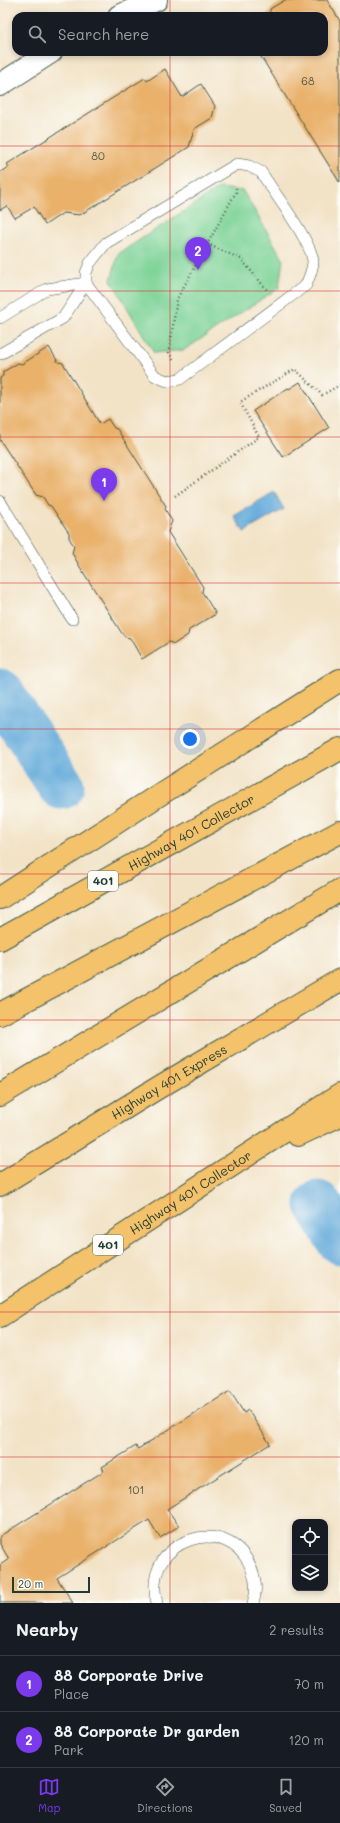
<!DOCTYPE html>
<html lang="en">
<head>
<meta charset="utf-8">
<style>
	:root { --surface:#171b24; --page:#20242c; --text:#f1f3f6; --muted:#9ea1a6; --line:#363941; --accent:#7c3aed }
	body { margin:0; font-family:Mali,sans-serif; background:var(--page); color:var(--text) }
	.controls { position:absolute; right:12px; bottom:12px; display:grid; overflow:hidden; border-radius:8px; box-shadow:0 2px 6px #0003 }
	.controls button { width:36px; height:36px; display:grid; place-items:center; padding:0; border:0; border-bottom:1px solid var(--line); background:var(--surface); color:var(--text); font:20px sans-serif }
	.scale { position:absolute; left:12px; bottom:10px; width:78px; box-sizing:border-box; padding-left:4px; border:2px solid #1f3d34; border-top:0; font-size:11px; line-height:14px; white-space:nowrap; color:#1f3d34; -webkit-text-stroke:3px #fdfcf7; paint-order:stroke }
	.you { position:absolute; left:190px; top:739px; width:14px; height:14px; margin:-10px; border:3px solid #fff; border-radius:50%; background:#1a73e8; box-shadow:0 0 0 6px #1a73e833 }
	.badge { display:grid; place-items:center; width:26px; height:26px; border-radius:50%; background:var(--accent); color:#fff; font-size:13px; font-weight:700 }
	.pin { position:absolute; translate:-50% -33px; filter:drop-shadow(0 1px 2px #0008) }
	.pin::after { content:''; position:absolute; top:21px; width:14px; height:12px; background:inherit; clip-path:polygon(0 0,100% 0,50% 100%) }
	.list { margin:0; padding:0; list-style:none }
	h2 { display:flex; justify-content:space-between; align-items:center; height:52px; margin:0; padding:0 16px; font-size:17px }
	h2 small { font-size:13px; font-weight:400; color:var(--muted) }
	.list li { display:grid; grid-template-columns:26px 1fr auto; gap:12px; align-items:center; box-sizing:border-box; height:56px; padding:0 16px; border-top:1px solid var(--line) }
	.list b { display:block; font-size:15px; white-space:nowrap }
	.list p { margin:0; font-size:13px; white-space:nowrap; color:var(--muted) }
	.list em { font-size:13px; font-style:normal; color:var(--muted) }
	.icon { flex:none; width:22px; height:22px; fill:none; stroke:currentColor; stroke-width:2; stroke-linecap:round; stroke-linejoin:round }
	.map { position:relative; flex:none; width:340px; height:1603px; overflow:hidden }
	.search { position:absolute; background:var(--surface); box-shadow:0 2px 6px #0003; left:12px; right:12px; top:12px; height:44px; display:flex; align-items:center; gap:10px; box-sizing:border-box; padding:0 14px; border-radius:12px; color:var(--muted); font-size:15px }
	.sheet { height:164px; background:var(--surface) }
	nav { display:flex; justify-content:space-around; align-items:center; box-sizing:border-box; height:56px; border-top:1px solid var(--line); background:var(--surface); font-size:11px; color:var(--muted) }
	nav a { display:grid; justify-items:center; gap:2px }
	nav .on { color:var(--accent) }
	.map>svg:first-child { display:block }
	.green { fill:#7ed397; stroke:#4e8866 }
	.water { fill:#63aada; stroke:#417487 }
	.lines { fill:none; stroke-linecap:round; stroke-linejoin:round }
	.river { stroke:#63aada; stroke-width:47 }
	.building { fill:#e9b16b }
	.service-casing { stroke:#3f564a; stroke-width:12 }
	.tertiary-casing { stroke:#3f564a; stroke-width:24 }
	.motorway-casing { stroke:#3f564a; stroke-width:24 }
	.path { stroke:#3f564a; stroke-width:2.5; stroke-dasharray:1 3; stroke-linecap:butt }
	.service { stroke:#fff; stroke-width:11 }
	.tertiary { stroke:#fff; stroke-width:22 }
	.motorway { stroke:#f3c26a; stroke-width:22 }
	.grid { fill:none; stroke:#d62828; stroke-width:1; stroke-opacity:0.55 }
	.labels { text-anchor:middle; stroke-width:3; stroke-linejoin:round; paint-order:stroke }
	.number-label { font-size:11px; fill:#525a42 }
	.shield { fill:#fdfcf7; stroke:#62766e; stroke-width:1 }
	.shield-label { font-size:12px; font-weight:bold; fill:#1f3d34 }
	.street-label { font-size:13px; fill:#1f3d34; stroke:#fdfcf7 }
</style>
</head>
<body>
<div class="map">
<svg width="340" height="1603" viewBox="0 0 340 1603">
	<rect width="100%" height="100%" fill="#fdfcf7"/>
	<filter id="ink" filterUnits="userSpaceOnUse"><feTurbulence type="fractalNoise" baseFrequency=".025" numOctaves="2"/><feDisplacementMap in="SourceGraphic" scale="8" xChannelSelector="R" yChannelSelector="G"/><feConvolveMatrix kernelMatrix="1 2 1 2 8 2 1 2 1" color-interpolation-filters="sRGB"/></filter>
	<filter id="wash" filterUnits="userSpaceOnUse"><feTurbulence type="fractalNoise" baseFrequency=".012" numOctaves="4" result="noise"/><feDisplacementMap in="SourceGraphic" scale="16" xChannelSelector="R" yChannelSelector="G"/><feGaussianBlur stdDeviation="0.9" result="paint"/><feColorMatrix in="noise" values="0 0 0 0 0 0 0 0 0 0 0 0 0 0 0 0 0 1.4 0 .05"/><feComposite in="paint" operator="in"/></filter>
	<g filter="url(#wash)">
		<rect width="100%" height="100%" fill="#f2e3c7"/>
		<path class="green" d="M219,188l24,3 40,68 -4,29 -95,62 -30,3 -43,-73 7,-26z"/>
		<path class="water" d="M274,492l10,17 -40,23 -10,-16z"/>
		<g class="lines">
			<g class="river">
				<path d="M0,692l61,94"/>
				<path d="M318,1204l22,37"/>
			</g>
		</g>
		<g id="blocks">
			<g class="building">
				<path d="M285,0h42l13,21v162l-82,-131h66v-36h-60l6,-4v-3z"/>
				<path d="M165,69l17,28 19,-13 14,22 -3,12 -18,11 -5,18 -109,68 -17,-2 -18,12 -11,-18 -19,11 -8,-12 -7,4v-38l9,-5 -2,-3 138,-86 2,3z"/>
				<path d="M49,347l9,15 5,1 37,61 8,-5 6,9 3,1 49,77 -1,3 7,12 -4,11 35,55 -1,5 14,22 -27,16 -1,5 -14,9 -5,-2 -27,17 -12,-21 -5,-1 -4,-5 -41,-65 -8,-14 2,-7 -5,-8v-5l-18,-27 -3,-1 -5,-8 -7,-2 -36,-55v-62l3,-2v-4l15,-9 4,1z"/>
				<path d="M300,382l29,46 -46,29 -30,-46 35,-23 1,1z"/>
				<path d="M230,1391l14,22 4,-3 22,34 -103,65 12,17 -19,12 -11,-18 -92,58 16,25h-73v-38l9,-6 -9,-15v-8l104,-65 -2,-4 34,-21 2,3z"/>
			</g>
		</g>
	</g>
	<g filter="url(#ink)">
		<use href="#blocks" fill-opacity="0" stroke="#3f564a" stroke-width="1"/>
		<g class="lines">
			<g class="service-casing">
				<g id="service">
					<path d="M0,318l47,-29 39,-6"/>
					<path d="M0,354l63,-36 23,-35v-10l4,-10 16,-20 131,-79 12,2 12,6c12,19 50,69 52,89 0,8 -4,17 -7,24l-126,94 -13,2 -12,-5 -69,-93"/>
					<path d="M0,501l72,118"/>
					<path d="M157,1603c-17,-64 73,-93 95,-33 4,11 5,22 1,33"/>
				</g>
			</g>
			<g class="tertiary-casing">
				<g id="tertiary">
					<path d="M119,16l37,-16"/>
					<path d="M0,85l51,-33"/>
				</g>
			</g>
			<g class="motorway-casing">
				<g id="motorway">
					<path d="M0,898l162,-105 178,-113"/>
					<path id="s1" d="M0,939l340,-190"/>
					<path d="M0,1014l340,-182"/>
					<path d="M0,1095l340,-205"/>
					<path d="M298,1135l42,-20"/>
					<path id="s2" d="M0,1185l156,-96 184,-109"/>
					<path id="s3" d="M0,1316l340,-221"/>
				</g>
			</g>
			<g class="path">
				<path d="M207,244l34,15 26,31"/>
				<path d="M173,360l-4,-8 8,-53 59,-107v-4"/>
				<path d="M175,496l84,-59 -19,-35 55,-33 27,26 18,-10"/>
			</g>
			<use href="#service" class="service"/>
			<use href="#tertiary" class="tertiary"/>
			<use href="#motorway" class="motorway"/>
		</g>
	</g>
	<path class="grid" d="M170,0v16M170,52v1551M0,146h340M0,291h340M0,437h340M0,583h340M0,729h340M0,874h340M0,1020h340M0,1166h340M0,1312h340M0,1457h340"/>
	<g class="labels">
		<g class="number-label">
			<text x="308" y="85">68</text>
			<text x="98" y="160">80</text>
			<text x="136" y="1494">101</text>
		</g>
		<g class="shield">
			<rect x="88" y="871" width="30" height="20" rx="3"/>
			<rect x="93" y="1235" width="30" height="20" rx="3"/>
		</g>
		<g class="shield-label">
			<text x="103" y="885">401</text>
			<text x="108" y="1249">401</text>
		</g>
		<g class="street-label">
			<text dy="5" stroke="none"><textPath href="#s1" startOffset="219">Highway 401 Collector</textPath></text>
			<text dy="5" stroke="none"><textPath href="#s2" startOffset="198">Highway 401 Express</textPath></text>
			<text dy="5" stroke="none"><textPath href="#s3" startOffset="227">Highway 401 Collector</textPath></text>
		</g>
	</g>
</svg>
<div class="controls">
<button><svg class="icon" aria-label="locate" viewBox="0 0 24 24"><circle cx="12" cy="12" r="6"/><path d="M12 2v4M12 18v4M2 12h4M18 12h4"/></svg></button>
<button><svg class="icon" aria-label="layers" viewBox="0 0 24 24"><path d="M12 4l9 5-9 5-9-5zM3 14l9 5 9-5"/></svg></button>
</div>
<div class="scale">20 m</div>
<div class="you"></div>
<div class="pin badge" style="left:104px;top:501px">1</div>
<div class="pin badge" style="left:198px;top:270px">2</div>
<div class="search"><svg class="icon" aria-label="search" viewBox="0 0 24 24"><circle cx="10" cy="10" r="6"/><path d="M15 15l6 6"/></svg>Search here</div>
</div>
<section class="sheet">
<h2>Nearby<small>2 results</small></h2>
<ul class="list">
<li><span class="badge">1</span><div><b>88 Corporate Drive</b><p>Place</p></div><em>70 m</em></li>
<li><span class="badge">2</span><div><b>88 Corporate Dr garden</b><p>Park</p></div><em>120 m</em></li>
</ul>
</section>
<nav>
<a class="on"><svg class="icon" aria-label="map" viewBox="0 0 24 24"><path d="M3 6l6-2 6 2 6-2v14l-6 2-6-2-6 2zM9 4v14M15 6v14"/></svg>Map</a>
<a><svg class="icon" aria-label="directions" viewBox="0 0 24 24"><path d="M12 3l9 9-9 9-9-9zM9 14v-3h6M13 9l2 2-2 2"/></svg>Directions</a>
<a><svg class="icon" aria-label="saved" viewBox="0 0 24 24"><path d="M7 4h10v16l-5-4-5 4z"/></svg>Saved</a>
</nav>
</body>
</html>
